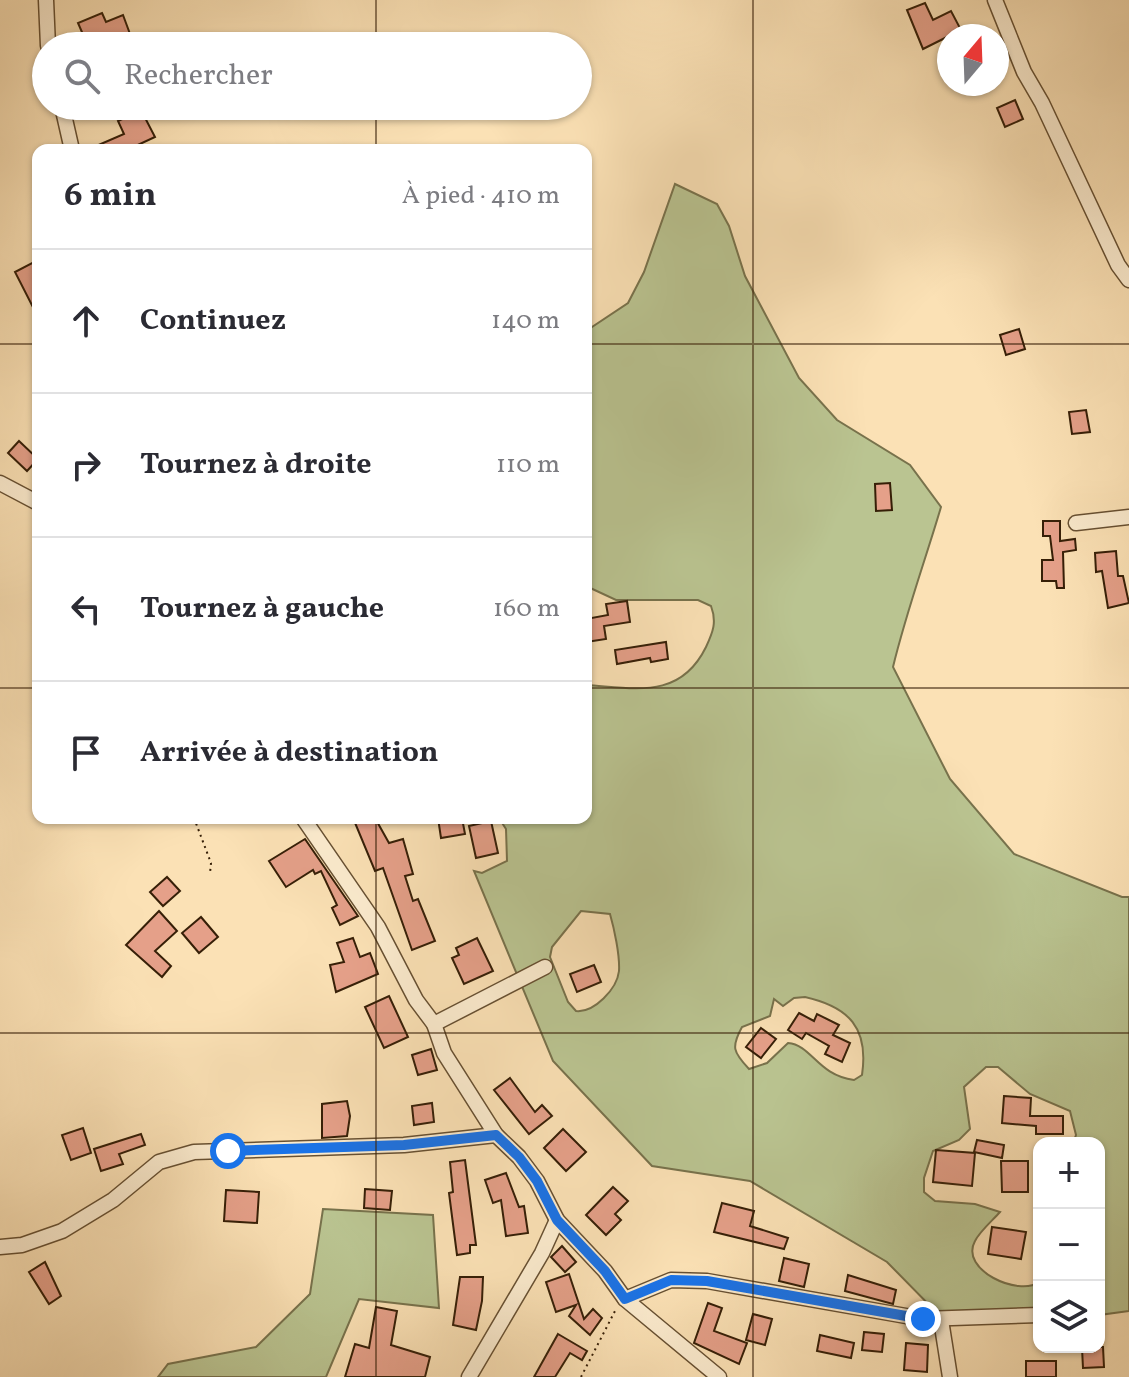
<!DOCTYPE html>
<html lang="fr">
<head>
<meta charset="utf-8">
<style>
	:root { --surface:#fff; --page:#f7f7f7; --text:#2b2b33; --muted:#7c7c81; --line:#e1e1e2 }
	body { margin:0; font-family:Vollkorn,serif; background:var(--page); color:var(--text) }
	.controls { position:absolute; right:24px; bottom:24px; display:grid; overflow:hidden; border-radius:16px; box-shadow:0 2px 6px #0004 }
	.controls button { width:72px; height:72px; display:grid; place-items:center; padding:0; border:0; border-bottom:2px solid var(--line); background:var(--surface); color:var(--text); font:40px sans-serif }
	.compass { position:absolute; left:937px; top:24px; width:72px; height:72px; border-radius:50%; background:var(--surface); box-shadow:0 2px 6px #0004; rotate:19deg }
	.stop { position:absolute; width:24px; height:24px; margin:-18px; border:6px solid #1a73e8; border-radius:50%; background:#fff }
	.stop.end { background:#1a73e8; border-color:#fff; box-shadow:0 2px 8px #0008 }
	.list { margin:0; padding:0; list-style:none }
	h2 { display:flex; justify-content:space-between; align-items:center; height:104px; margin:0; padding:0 32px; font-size:34px }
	h2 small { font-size:26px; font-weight:400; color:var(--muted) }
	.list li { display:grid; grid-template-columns:52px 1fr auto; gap:24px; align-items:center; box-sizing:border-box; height:144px; padding:0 32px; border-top:2px solid var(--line) }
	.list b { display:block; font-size:30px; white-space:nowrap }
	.list em { font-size:26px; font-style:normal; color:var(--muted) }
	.icon { flex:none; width:44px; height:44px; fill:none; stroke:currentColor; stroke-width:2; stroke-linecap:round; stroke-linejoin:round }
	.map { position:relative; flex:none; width:1129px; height:1377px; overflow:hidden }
	.search { position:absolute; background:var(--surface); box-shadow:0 2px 6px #0004; left:32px; top:32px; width:560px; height:88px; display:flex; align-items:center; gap:20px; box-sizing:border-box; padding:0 28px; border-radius:44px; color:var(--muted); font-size:30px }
	.panel { position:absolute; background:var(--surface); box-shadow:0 2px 6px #0004; left:32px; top:144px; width:560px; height:680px; border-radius:16px }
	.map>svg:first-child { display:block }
	.green { fill:#bac491; stroke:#78724c; stroke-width:2; fill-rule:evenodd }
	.building { fill:#e5a089; stroke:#361f07; stroke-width:2 }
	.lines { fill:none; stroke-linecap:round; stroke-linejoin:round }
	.minor-casing { stroke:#675032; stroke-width:17 }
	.path { stroke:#361f07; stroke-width:2; stroke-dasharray:2 4; stroke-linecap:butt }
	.minor { stroke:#fceccf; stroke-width:14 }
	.route { stroke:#1a73e8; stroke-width:10 }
	.grid { fill:none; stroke:#361f07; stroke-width:2; stroke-opacity:0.55 }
</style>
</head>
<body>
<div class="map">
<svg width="1129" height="1377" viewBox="0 0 1129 1377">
	<rect width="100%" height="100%" fill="#fbe1b5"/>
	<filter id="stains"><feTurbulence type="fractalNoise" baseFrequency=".0025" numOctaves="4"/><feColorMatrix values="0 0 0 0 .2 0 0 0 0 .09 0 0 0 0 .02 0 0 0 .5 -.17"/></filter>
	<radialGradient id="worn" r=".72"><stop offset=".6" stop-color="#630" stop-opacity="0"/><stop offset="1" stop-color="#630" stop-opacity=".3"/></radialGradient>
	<g class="green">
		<path d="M675,184l42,20 12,22 16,50 54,102 38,42 73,45 31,42c-16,54 -35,106 -48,160l57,112 64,75 108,43h7v414l-30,4v-172h-26l3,-8 -6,-24 -40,-17 -32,-27h-12l-22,20 6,42 -11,11 -26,11 -9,27v14l11,9 40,3 25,8c-8,9 -20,19 -25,29 -16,29 44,56 64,41v34l-98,1 -54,-55 -137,-81 -98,-15 -99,-105 -79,-190 8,2 25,-12 -1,-32 -7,-11h87v-133c49,3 94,15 120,-38 7,-15 11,-25 5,-41l-13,-6h-82l-30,-14v-255l42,-28 16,-31zM581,911l29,3c4,14 10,41 9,57 -2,18 -25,42 -43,40l-8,-9 -18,-45 2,-10zM805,997c44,10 64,31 57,78l-8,5c-37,-5 -42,-35 -66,-37l-21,20 -18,6c-16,-17 -18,-22 -7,-42l28,-11 4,-17 9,7 11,-8z"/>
		<path d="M323,1209l110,6 6,93 -80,-9 -33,78h-168l10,-13 88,-17 54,-53z"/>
	</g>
	<g class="building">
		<path d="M925,3l8,17 18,-9 10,19 -38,19 -16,-39z"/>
		<path d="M102,13l4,9 17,-7 7,19 -24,12h-18l-10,-23z"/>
		<path d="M1015,100l8,19 -18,8 -8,-19z"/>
		<path d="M141,110l14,27 -28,13h-40l37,-16 -6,-13z"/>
		<path d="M34,262l4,8v47l-23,-45z"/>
		<path d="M1019,329l6,20 -19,6 -6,-20z"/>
		<path d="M1086,410l4,22 -18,2 -3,-22z"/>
		<path d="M19,441l19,18 -11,12 -19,-18z"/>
		<path d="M890,483l2,27 -16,1 -1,-27z"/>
		<path d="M1043,521h17v20l15,-2 1,11 -13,2 1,36h-7l-1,-7h-14v-21h11l-3,-24h-7z"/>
		<path d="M1116,551l2,25h5l6,27 -21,5 -6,-37 -6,1 -1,-19z"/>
		<path d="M627,601l3,21 -26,4 2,13 -20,3v-23l22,-4 -2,-11z"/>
		<path d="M666,642l2,17 -17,3 -1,-4 -33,6 -2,-14z"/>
		<path d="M353,818h22l14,25 14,-4 10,35 -8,2 8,25 5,-2 17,42 -23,9 -29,-82 -8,3z"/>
		<path d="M438,818h24l3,16 -24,4z"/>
		<path d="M491,821l7,32 -22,5 -7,-32z"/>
		<path d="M305,839l53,77 -18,9 -8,-17 5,-3 -16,-34 -6,3 -2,-4 -27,17 -17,-26z"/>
		<path d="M167,877l13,14 -17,15 -13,-14z"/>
		<path d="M159,911l18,20 -22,20 16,15 -9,11 -36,-32z"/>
		<path d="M201,917l17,20 -19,16 -17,-20z"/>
		<path d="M353,938l7,19 10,-4 8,21 -42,18 -6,-27 14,-3 -7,-19z"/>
		<path d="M477,938l16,33 -29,13 -12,-26 7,-3 -3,-7z"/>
		<path d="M594,965l7,17 -24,10 -7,-18z"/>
		<path d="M389,996l19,41 -24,11 -19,-41z"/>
		<path d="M799,1013l15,8 3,-7 22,11 -6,10 17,8 -8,19 -17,-8 4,-8 -23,-13 -4,6 -14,-9z"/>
		<path d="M761,1028l15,11 -15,19 -15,-11z"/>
		<path d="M431,1049l6,21 -19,5 -6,-20z"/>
		<path d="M510,1078l25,34 7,-7 10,11 -23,18 -35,-44z"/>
		<path d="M1004,1096l27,2 -1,18h33v18h-27v-8l-34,-3z"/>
		<path d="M347,1101l3,15 -3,20 -25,2v-34z"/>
		<path d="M432,1103l2,19 -20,3 -2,-19z"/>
		<path d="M83,1128l8,25 -20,7 -9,-25z"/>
		<path d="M563,1129l23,23 -20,19 -22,-23z"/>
		<path d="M141,1134l4,11 -26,9 4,10 -22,7 -7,-22z"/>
		<path d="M977,1140l27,5 -2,13 -28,-6z"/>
		<path d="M936,1150l39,3 -3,33 -39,-4z"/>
		<path d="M465,1160l11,85h-6v8l-13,2 -8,-62 4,-1 -3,-30z"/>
		<path d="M1001,1161h27v31h-26z"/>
		<path d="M506,1173l13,34 5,-1 4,27 -22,3 -5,-36 -8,3 -8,-23z"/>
		<path d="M613,1187l15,14 -13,13 6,6 -15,15 -20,-20z"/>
		<path d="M365,1189l27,2 -2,19 -26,-2z"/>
		<path d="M226,1190l33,2 -2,31 -33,-2z"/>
		<path d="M722,1203l32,8 -4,15 38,12 -4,11 -70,-17z"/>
		<path d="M992,1227l34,5 -5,27 -33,-5z"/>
		<path d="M562,1246l14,16 -11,10 -14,-15z"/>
		<path d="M784,1258l25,6 -5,23 -25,-6z"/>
		<path d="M45,1262l16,34 -12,8 -20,-32z"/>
		<path d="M569,1274l15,45 9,-10 9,9 -12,17 -21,-19 7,-11 -20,7 -10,-30z"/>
		<path d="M848,1275l48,15 -3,14 -48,-13z"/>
		<path d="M460,1277h23l-1,24 -6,29 -23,-5z"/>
		<path d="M708,1303l14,5 -8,23 33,12 -8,21 -45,-21z"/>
		<path d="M376,1307l21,4 -6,34 39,12 -5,20h-80l10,-33 14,4z"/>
		<path d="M753,1314l19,5 -7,26 -19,-5z"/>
		<path d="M864,1332l20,2 -2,18 -20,-2z"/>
		<path d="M558,1334l29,17 -5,9 -12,-7 -15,24h-21z"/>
		<path d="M820,1335l34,8 -3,15 -34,-7z"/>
		<path d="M906,1343l22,2 -1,27 -23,-2z"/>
		<path d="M1099,1347h4l1,20 -21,1 -1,-20z"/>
		<rect x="1026" y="1361" width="30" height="16"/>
	</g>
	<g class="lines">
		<g class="minor-casing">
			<g id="minor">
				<path d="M46,0l2,46"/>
				<path d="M995,0l29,72 18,31 76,162 11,15"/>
				<path d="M62,106l10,44"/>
				<path d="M0,483l38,20"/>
				<path d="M1076,523l53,-6"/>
				<path d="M303,818l75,109 38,73 18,24 10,29 52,82 23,22 18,24 20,39 48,51 20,28 94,78"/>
				<path d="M434,1024l111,-57"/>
				<path d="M0,1247l22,-2 40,-14 51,-31 46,-38 35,-10 210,-7 92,-10"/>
				<path d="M625,1299l46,-19 36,1 216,38 116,-4"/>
				<path d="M941,1320l9,57"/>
				<path d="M469,1377l73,-124 15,-33"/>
			</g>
		</g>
		<g class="path">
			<path d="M194,818l17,45 -1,10"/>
			<path d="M581,1377l34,-66"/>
		</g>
		<use href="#minor" class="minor"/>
	</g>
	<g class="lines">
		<path class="route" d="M228,1151l176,-6 92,-10 23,22 18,24 20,39 48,51 20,28 46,-19 36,1 216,38"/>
	</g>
	<path class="grid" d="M376,0v46M753,0v1377M376,106v44M0,344h38M586,344h543M0,688h38M586,688h543M376,818v559M0,1033h1129"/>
	<rect width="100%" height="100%" filter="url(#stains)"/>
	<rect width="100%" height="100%" fill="url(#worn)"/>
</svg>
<div class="controls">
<button>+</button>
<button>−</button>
<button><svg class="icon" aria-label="layers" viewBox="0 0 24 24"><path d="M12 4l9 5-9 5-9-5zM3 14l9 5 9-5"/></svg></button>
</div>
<svg class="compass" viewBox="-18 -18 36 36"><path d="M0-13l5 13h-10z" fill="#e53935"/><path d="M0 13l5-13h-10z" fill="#7c7c81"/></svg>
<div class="stop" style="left:228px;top:1151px"></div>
<div class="stop end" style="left:923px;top:1319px"></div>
<div class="search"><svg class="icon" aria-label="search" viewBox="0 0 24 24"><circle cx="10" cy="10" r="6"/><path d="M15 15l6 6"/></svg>Rechercher</div>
<section class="panel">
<h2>6 min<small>À pied · 410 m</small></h2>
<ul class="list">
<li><svg class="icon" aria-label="ahead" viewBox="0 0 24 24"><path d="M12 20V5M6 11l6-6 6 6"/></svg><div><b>Continuez</b></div><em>140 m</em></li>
<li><svg class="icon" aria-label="right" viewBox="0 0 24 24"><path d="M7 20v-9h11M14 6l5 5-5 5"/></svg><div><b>Tournez à droite</b></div><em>110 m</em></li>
<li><svg class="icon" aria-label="left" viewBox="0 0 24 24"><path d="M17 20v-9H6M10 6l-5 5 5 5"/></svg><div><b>Tournez à gauche</b></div><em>160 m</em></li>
<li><svg class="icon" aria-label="arrive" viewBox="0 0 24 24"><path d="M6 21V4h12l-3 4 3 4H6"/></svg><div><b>Arrivée à destination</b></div></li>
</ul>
</section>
</div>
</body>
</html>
